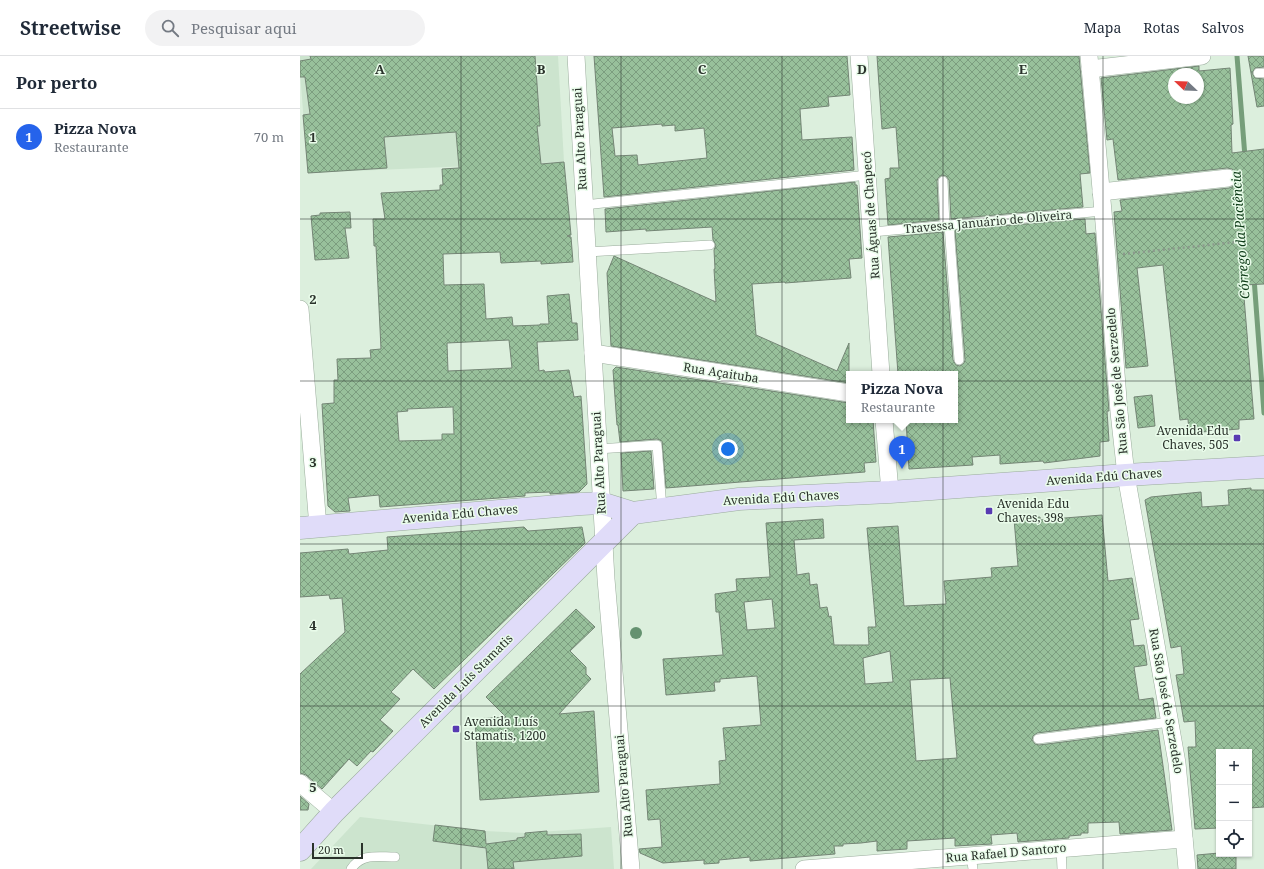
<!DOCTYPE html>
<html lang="pt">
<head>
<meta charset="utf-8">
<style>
	:root { --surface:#fff; --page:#f2f2f3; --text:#1f2937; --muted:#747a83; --line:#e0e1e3; --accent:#2563eb }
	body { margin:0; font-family:"Noto Serif",serif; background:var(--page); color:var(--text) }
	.controls { position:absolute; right:12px; bottom:12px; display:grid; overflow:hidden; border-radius:0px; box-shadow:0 1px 3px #0004 }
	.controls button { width:36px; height:36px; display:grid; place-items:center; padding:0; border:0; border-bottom:1px solid var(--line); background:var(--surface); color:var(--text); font:20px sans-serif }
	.compass { position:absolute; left:868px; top:12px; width:36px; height:36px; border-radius:50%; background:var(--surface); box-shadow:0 1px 3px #0004; rotate:293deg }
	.scale { position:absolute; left:12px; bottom:10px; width:51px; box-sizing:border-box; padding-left:4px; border:2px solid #2a322b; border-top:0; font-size:11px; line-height:14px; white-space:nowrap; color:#2a322b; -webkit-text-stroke:3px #e9fcea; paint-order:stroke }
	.you { position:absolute; left:428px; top:393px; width:14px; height:14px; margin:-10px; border:3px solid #fff; border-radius:50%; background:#1a73e8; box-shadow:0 0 0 6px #1a73e833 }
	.badge { display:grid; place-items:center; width:26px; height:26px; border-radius:50%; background:var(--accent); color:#fff; font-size:13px; font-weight:700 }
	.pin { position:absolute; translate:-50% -33px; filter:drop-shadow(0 1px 2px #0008) }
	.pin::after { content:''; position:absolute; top:21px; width:14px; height:12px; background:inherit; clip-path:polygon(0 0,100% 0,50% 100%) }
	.popup { position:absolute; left:546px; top:315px; width:112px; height:52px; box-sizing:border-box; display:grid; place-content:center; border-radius:0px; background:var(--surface); filter:drop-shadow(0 1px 3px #0005); font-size:13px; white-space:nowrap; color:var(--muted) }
	.popup b { font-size:15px; color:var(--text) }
	.popup::after { content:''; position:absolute; left:50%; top:100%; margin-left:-8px; border:8px solid transparent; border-top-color:var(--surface) }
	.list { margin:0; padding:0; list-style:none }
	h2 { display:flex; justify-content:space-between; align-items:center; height:52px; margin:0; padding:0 16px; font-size:17px }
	h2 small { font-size:13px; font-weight:400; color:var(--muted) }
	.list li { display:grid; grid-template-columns:26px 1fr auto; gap:12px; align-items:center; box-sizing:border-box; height:56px; padding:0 16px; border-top:1px solid var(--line) }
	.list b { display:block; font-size:15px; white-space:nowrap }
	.list p { margin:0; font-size:13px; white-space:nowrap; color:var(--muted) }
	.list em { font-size:13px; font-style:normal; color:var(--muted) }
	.icon { flex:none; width:22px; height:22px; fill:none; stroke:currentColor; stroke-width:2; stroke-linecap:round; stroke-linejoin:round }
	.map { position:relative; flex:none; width:964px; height:813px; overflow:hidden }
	header { display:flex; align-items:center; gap:24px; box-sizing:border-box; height:56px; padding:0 20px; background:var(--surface); border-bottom:1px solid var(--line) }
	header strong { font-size:19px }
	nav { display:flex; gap:22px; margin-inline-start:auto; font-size:14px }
	.search { width:280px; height:36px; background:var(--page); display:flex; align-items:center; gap:10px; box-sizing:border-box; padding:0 14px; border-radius:22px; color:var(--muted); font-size:15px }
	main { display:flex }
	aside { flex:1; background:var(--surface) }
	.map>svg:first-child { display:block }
	.built { fill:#cce4ce }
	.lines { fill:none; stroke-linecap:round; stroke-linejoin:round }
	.stream { stroke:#769e7a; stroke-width:5 }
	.building { fill:url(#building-cross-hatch); stroke:#748575; fill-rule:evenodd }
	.lane-casing { stroke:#9aac9c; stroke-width:10 }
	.street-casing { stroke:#9aac9c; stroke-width:18 }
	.secondary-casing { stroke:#9aac9c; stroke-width:23 }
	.path { stroke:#8b998c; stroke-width:2.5; stroke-dasharray:2 3; stroke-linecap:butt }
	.lane { stroke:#fff; stroke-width:9 }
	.street { stroke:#fff; stroke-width:17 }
	.secondary { stroke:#e0dcf9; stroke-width:22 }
	.tree { fill:#659270 }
	.grid { fill:none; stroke:#2a322b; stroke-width:1; stroke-opacity:0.55 }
	.poi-dot { fill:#583ab2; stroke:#e9fcea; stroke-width:1.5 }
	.labels { text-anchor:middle; stroke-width:3; stroke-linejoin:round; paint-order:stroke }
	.street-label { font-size:12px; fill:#2a322b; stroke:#e9fcea }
	.poi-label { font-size:12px; fill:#2a322b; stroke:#e9fcea; text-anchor:start }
	.water-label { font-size:13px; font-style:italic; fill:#0d3b17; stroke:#e9fcea }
	.grid-label { font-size:13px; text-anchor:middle; font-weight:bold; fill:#2a322b; stroke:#e9fcea; stroke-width:3; stroke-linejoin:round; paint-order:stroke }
</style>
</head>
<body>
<header>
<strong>Streetwise</strong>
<div class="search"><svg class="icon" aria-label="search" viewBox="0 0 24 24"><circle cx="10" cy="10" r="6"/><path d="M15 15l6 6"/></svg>Pesquisar aqui</div>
<nav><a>Mapa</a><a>Rotas</a><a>Salvos</a></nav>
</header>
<main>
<aside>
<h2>Por perto<small></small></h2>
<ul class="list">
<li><span class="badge">1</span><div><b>Pizza Nova</b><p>Restaurante</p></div><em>70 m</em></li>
</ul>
</aside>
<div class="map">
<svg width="964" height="813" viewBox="0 0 964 813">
	<defs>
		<pattern id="building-cross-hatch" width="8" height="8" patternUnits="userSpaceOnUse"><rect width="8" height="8" fill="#98c09b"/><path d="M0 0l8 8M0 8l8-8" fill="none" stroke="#7c9d7f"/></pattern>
	</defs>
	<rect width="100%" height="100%" fill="#dcefdd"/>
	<g class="built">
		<path d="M0,0h258l6,106 -256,11 -8,-100z"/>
		<path d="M60,761l125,14 40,2 86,-6 3,42h-303z"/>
	</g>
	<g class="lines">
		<g class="stream">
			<path d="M937,0l8,101"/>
			<path d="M954,222l10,135"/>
		</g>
	</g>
	<g class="building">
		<path d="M10,0h225l5,70h-3l4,38 23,-2 7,73 -4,1 4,1 2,25 -32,2v-3l-40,2 -1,-11 -57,2 1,31 40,-1 2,35 26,-2 1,9 27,-1v-1h9l-2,-28 22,-2 3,29h5l1,17 -41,2 2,29 5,-1 1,2 24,-2 5,27 7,-1 6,88 -8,8 -29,2v-2l-25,1v3l-145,11 -1,-12 -31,3 2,13 -15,1 -7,-6 -6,-102 12,-1v-23h4l-1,-21 34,-1 -1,-8 11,-1 -5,-103h-2l-1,-27h12l-4,-26 59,-3v-5h3l-1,-16 17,-1 -3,-36 -72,5 3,31 -79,5 -5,-58 7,-1 -5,-37h-5v-16l11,-2zM209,284l3,28 -64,3 -1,-28zM153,351l1,27h-12v6l-43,1 -2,-29 11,-1 -1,-2z"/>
		<path d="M294,0h253l3,39 -22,2 1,9 -29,3 2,31 50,-3 2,33 -250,27zM362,68v2l13,-1v6l29,-3 3,30 -69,7 -1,-10 -22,1 -3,-28z"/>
		<path d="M577,0h202l11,117 -10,1 3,33 -132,12 -2,-39 -3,-4 -4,-1 -4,3 -1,3 2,39 -51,5 -3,-46 5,-1v-10h9l-3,-41 -14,2z"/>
		<path d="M948,0h16v11l-9,1 -3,5 3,5 9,1v27l-7,1z"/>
		<path d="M899,10v5l31,-3 3,56 -2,1 1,28 32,-4v135l-21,1 11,134 -15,1v9l-50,4 -1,-14 -8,1 -17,-155 -26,3 11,98 -22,2 -12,-156 8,-1 -2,-11 109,-12 5,-2 3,-4 1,-5 -2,-5 -4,-3 -5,-1 -109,12 -5,-41 -6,1 -6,-62zM874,18h24v24h-24z"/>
		<path d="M555,126v3h2l5,73 -13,1 2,19 -66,5v-1l-33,2 4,51 81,36 12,-28v40l-238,-37 -4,-73 7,-17 102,46 -2,-33h1l-1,-19 2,-5 -3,-5 -1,-13 -66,4v-2l-40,3 -1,-23z"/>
		<path d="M50,156l1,16h-6l4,30 -34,2 -4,-44 9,-1v-2z"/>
		<path d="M785,163l1,15 9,-1 14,178h-2l2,30 -9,1v14l-56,7 -1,-2 -43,3v-9l-28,2 1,8 -64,4 -3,-49h49v-46h-57l-10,-137 55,-5 10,128 3,5 4,1 4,-3 1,-3 -10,-130z"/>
		<path d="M316,311l233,36v17h24l3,42 -12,1 1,9 -199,16 -4,-47 -5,-2 -37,3 -2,-17h-1l-4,-55z"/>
		<path d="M852,339l3,31 -17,2 -4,-31z"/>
		<path d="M351,395l3,38 -31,2 -2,-38z"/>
		<path d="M951,432v2h13v317l-15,1v-56h-30v76l-24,1 -7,-82h8l-1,-26 -11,1 -8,-47 8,-1 -3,-28 -10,2 -26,-148 6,-3 50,-5 1,15 27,-2 -1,-15z"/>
		<path d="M802,459l6,66 24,-3 7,41 -9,1 4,26 10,-1 3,20 -13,2 5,33 14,-2 3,20 -119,15 -4,3 -1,4 3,4 4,1 119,-15 14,100 -52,4 -1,-12 -31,1v10h-7v2l-12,1v2l-51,4 -1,-9 -26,2 1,9 -37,2v-8l-48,3v8l-30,2v-10l-16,2 -18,1v2h-9l1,8 -85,7v-4l-31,3v3l-15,1v-4l-41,3 -23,-10 -1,-4 23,-2 -2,-28 -12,1 -2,-30 74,-6 -1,-23 7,-1 -3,-32 38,-3 -4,-49 -37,3v3h-6l1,9 -49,4 -3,-36 60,-4 -4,-43h-3l-1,-18 22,-3 -1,-12 34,-2 -4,-54 57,-4 1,19 -30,2 3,35 12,-2 1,12 7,-1 3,24 7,-1 2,10 2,-1 3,29h35l-1,-18h8l-9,-99 31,-2 6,80 42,-2 -2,-23 48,-4 -1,-9 27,-2 -4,-47 26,-2v3zM472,543l3,29 -28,2 -3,-28zM590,595l3,31 -28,2 -2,-26zM650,622l7,80 -41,3 -6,-81z"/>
		<path d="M224,471l4,4 54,-4 3,16 -151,146 -21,-20 -22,23 9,7 -20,21 13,11 -20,21 -2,-1 -14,15 -8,-7 -27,30 -16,-14 -6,-2v-99l45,-42 -3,-34 -12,1 -1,-4 -29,2v-44l48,-4 1,5 39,-4 -1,-13z"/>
		<path d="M276,553l19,18 -25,24 16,16v7l5,5 -32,35 35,-3 5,81 -119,8 -5,-81 31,-2 -20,-20z"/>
		<path d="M0,740l9,8 -1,6h-8z"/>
		<path d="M135,769l50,6 1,13 31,-4v-2l8,-1v-4l22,-2v4l34,-1 1,22 -69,6 1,7h-26l-2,-21 -53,-7z"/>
		<path d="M919,797v1h17v15h-38l-1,-14z"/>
	</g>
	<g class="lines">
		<g class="lane-casing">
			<g id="lane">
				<path d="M958,17h6"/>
				<path d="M643,125l2,44"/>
				<path d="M284,149l284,-30"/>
				<path d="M649,169l10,135"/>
				<path d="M572,176l231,-21"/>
				<path d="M287,196l123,-7"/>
				<path d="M298,393l59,-4 5,64"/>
				<path d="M738,683l132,-17"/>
				<path d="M761,792l1,21"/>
				<path d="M671,800l2,13"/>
				<path d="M51,813c11,-16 26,-12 44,-12"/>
			</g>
		</g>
		<g class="street-casing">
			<g id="street">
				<path d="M276,0l30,523 25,290"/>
				<path d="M559,0l22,318"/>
				<path d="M789,0l18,200 12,156 7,63 51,288 10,106"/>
				<path d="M790,13l112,-13"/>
				<path d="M801,136l127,-14"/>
				<path d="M0,253l18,218"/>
				<path d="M293,297l256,40"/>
				<path d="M584,364l6,72"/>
				<path d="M0,727l34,29"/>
				<path d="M504,813l380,-30"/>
			</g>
		</g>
		<g class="secondary-casing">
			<g id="secondary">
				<path d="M0,472l281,-24 20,-1 32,10 106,-14 151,-7 236,-17 138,-8"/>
				<path d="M0,794l34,-38 299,-299"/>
			</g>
		</g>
		<path class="path" d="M823,198l114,-12"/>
		<use href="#lane" class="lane"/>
		<use href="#street" class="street"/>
		<use href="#secondary" class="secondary"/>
	</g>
	<circle class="tree" cx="336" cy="577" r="6"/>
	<path class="grid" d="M161,0v813M321,0v813M482,0v813M643,0v813M803,0v813M0,163h964M0,325h964M0,488h964M0,650h964"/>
	<g class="poi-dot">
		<rect x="933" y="378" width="8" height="8" rx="2"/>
		<rect x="685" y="451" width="8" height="8" rx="2"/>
		<rect x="152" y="669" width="8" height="8" rx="2"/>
	</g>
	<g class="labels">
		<g class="street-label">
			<text transform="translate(280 83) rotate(-93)" y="4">Rua Alto Paraguai</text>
			<text transform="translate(571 159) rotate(-94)" y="4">Rua Águas de Chapecó</text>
			<text transform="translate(688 166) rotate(-5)" y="4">Travessa Januário de Oliveira</text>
			<text transform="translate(421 317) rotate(9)" y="4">Rua Açaituba</text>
			<text transform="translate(817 325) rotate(-95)" y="4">Rua São José de Serzedelo</text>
			<text transform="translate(299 407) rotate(-93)" y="4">Rua Alto Paraguai</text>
			<text transform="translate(804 421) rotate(-4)" y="4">Avenida Edú Chaves</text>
			<text transform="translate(481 442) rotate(-3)" y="4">Avenida Edú Chaves</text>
			<text transform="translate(160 458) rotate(-5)" y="4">Avenida Edú Chaves</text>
			<text transform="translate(166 625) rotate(-45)" y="4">Avenida Luís Stamatis</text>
			<text transform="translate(866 645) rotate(80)" y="4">Rua São José de Serzedelo</text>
			<text transform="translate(324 730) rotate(-95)" y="4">Rua Alto Paraguai</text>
			<text transform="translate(706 797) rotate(-5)" y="4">Rua Rafael D Santoro</text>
		</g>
		<g class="poi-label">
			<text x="929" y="379" text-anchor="end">Avenida Edu<tspan x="929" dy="14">Chaves, 505</tspan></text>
			<text x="697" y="452">Avenida Edu<tspan x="697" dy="14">Chaves, 398</tspan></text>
			<text x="164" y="670">Avenida Luís<tspan x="164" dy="14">Stamatis, 1200</tspan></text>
		</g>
		<g class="water-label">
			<text transform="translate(940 179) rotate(-94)" y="5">Córrego da Paciência</text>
		</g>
	</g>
	<g class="grid-label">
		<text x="80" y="18">A</text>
		<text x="241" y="18">B</text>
		<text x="402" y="18">C</text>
		<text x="562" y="18">D</text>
		<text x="723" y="18">E</text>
		<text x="13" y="86">1</text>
		<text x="13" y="248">2</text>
		<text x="13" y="411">3</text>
		<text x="13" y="574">4</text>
		<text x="13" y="736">5</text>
	</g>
</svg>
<div class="controls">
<button>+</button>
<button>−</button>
<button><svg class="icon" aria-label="locate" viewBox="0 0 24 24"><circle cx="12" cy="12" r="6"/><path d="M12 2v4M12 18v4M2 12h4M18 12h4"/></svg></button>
</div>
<svg class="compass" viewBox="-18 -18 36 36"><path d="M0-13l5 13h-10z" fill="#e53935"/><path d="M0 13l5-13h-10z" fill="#747a83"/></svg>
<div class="scale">20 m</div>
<div class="you"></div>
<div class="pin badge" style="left:602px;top:413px">1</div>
<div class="popup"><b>Pizza Nova</b>Restaurante</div>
</div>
</main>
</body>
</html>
